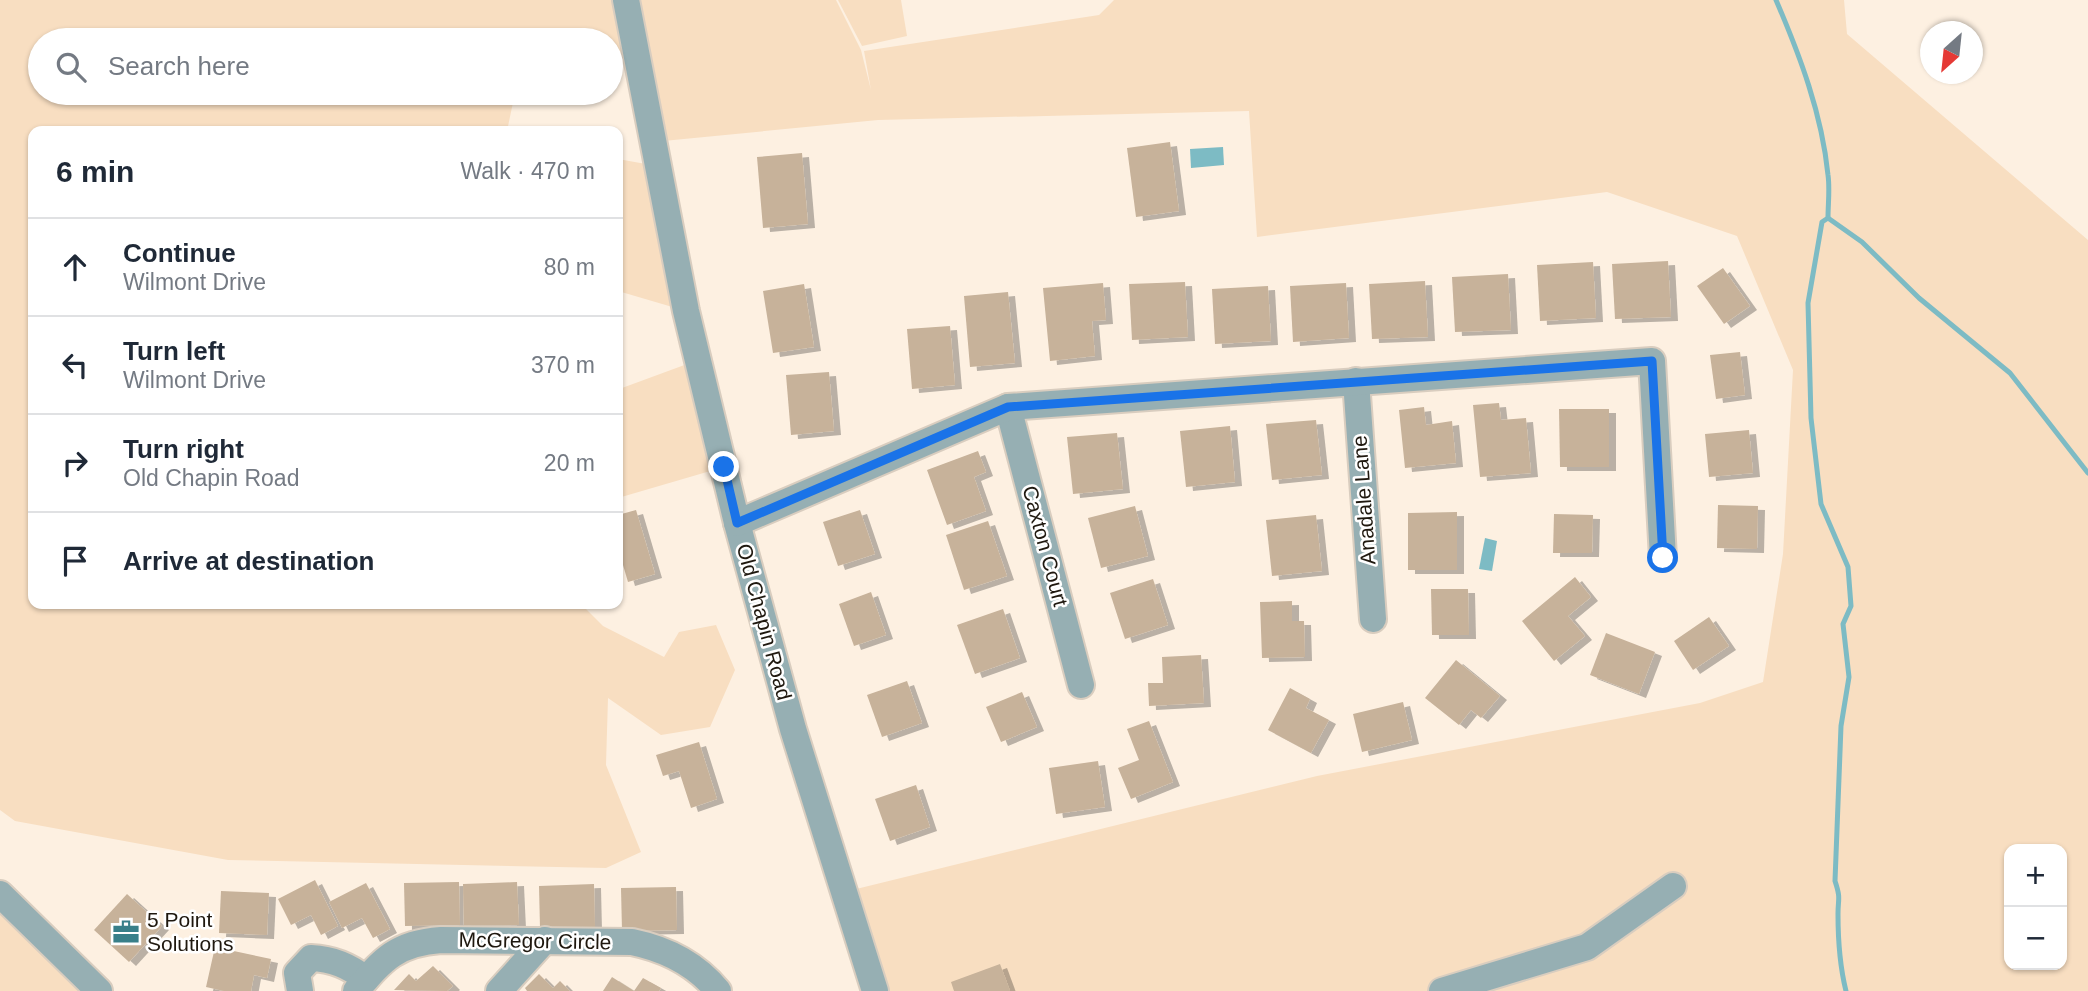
<!DOCTYPE html>
<html lang="en">
<head>
<meta charset="utf-8">
<style>
	:root { --surface:#fff; --page:#f2f2f3; --text:#1f2937; --muted:#747a83; --line:#e0e1e3 }
	body { margin:0; font-family:Arial,sans-serif; background:var(--page); color:var(--text) }
	.controls { position:absolute; right:21px; bottom:21px; display:grid; overflow:hidden; border-radius:14px; box-shadow:0 2px 5px #0004 }
	.controls button { width:63px; height:63px; display:grid; place-items:center; padding:0; border:0; border-bottom:2px solid var(--line); background:var(--surface); color:var(--text); font:35px sans-serif }
	.compass { position:absolute; left:1920px; top:21px; width:63px; height:63px; border-radius:50%; background:var(--surface); box-shadow:0 2px 5px #0004; rotate:207deg }
	.stop { position:absolute; width:21px; height:21px; margin:-16px; border:5px solid #1a73e8; border-radius:50%; background:#fff }
	.stop.end { background:#1a73e8; border-color:#fff; box-shadow:0 2px 7px #0008 }
	.list { margin:0; padding:0; list-style:none }
	h2 { display:flex; justify-content:space-between; align-items:center; height:91px; margin:0; padding:0 28px; font-size:30px }
	h2 small { font-size:23px; font-weight:400; color:var(--muted) }
	.list li { display:grid; grid-template-columns:46px 1fr auto; gap:21px; align-items:center; box-sizing:border-box; height:98px; padding:0 28px; border-top:2px solid var(--line) }
	.list b { display:block; font-size:26px; white-space:nowrap }
	.list p { margin:0; font-size:23px; white-space:nowrap; color:var(--muted) }
	.list em { font-size:23px; font-style:normal; color:var(--muted) }
	.icon { flex:none; width:38px; height:38px; fill:none; stroke:currentColor; stroke-width:2; stroke-linecap:round; stroke-linejoin:round }
	.map { position:relative; flex:none; width:2088px; height:991px; overflow:hidden }
	.search { position:absolute; background:var(--surface); box-shadow:0 2px 5px #0004; left:28px; top:28px; width:595px; height:77px; display:flex; align-items:center; gap:18px; box-sizing:border-box; padding:0 24px; border-radius:38px; color:var(--muted); font-size:26px }
	.panel { position:absolute; background:var(--surface); box-shadow:0 2px 5px #0004; left:28px; top:126px; width:595px; height:483px; border-radius:14px }
	.map>svg:first-child { display:block }
	.green { fill:#f8dec1; fill-rule:evenodd }
	.water { fill:#7dbbc4 }
	.lines { fill:none; stroke-linecap:round; stroke-linejoin:round }
	.stream { stroke:#7dbbc4; stroke-width:5 }
	.building { fill:#c7b29a; filter:url(#shadow) }
	.minor-casing { stroke:#d9cdbf; stroke-width:30 }
	.minor { stroke:#96afb3; stroke-width:26 }
	.route { stroke:#1a73e8; stroke-width:9 }
	.labels { text-anchor:middle; stroke-width:5; stroke-linejoin:round; paint-order:stroke }
	.street-label { font-size:21px; fill:#1f180f; stroke:#fff }
	.poi-label { font-size:21px; fill:#1f180f; stroke:#fff; text-anchor:start }
</style>
</head>
<body>
<div class="map">
<svg width="2088" height="991" viewBox="0 0 2088 991">
	<defs>
		<filter id="shadow"><feDropShadow dx="7" dy="4" stdDeviation="0" flood-color="#0004"/></filter>
	</defs>
	<rect width="100%" height="100%" fill="#fdf0e1"/>
	<g class="green">
		<path d="M0,0h836l25,50 10,40 -7,-39 235,-36 15,-15h730l3,34 241,206v751h-1213l-31,-99 473,-116 383,-73 63,-21 20,-128 10,-184 -56,-134 -130,-44 -350,45 -8,-126 -371,9 -225,22 -17,-88 -25,1v-15h-571v53h475l-8,38h-474v473h548l22,22 61,31 15,-25 37,-7 19,45 -25,57 -49,8 -53,-37 -2,67 35,87 -35,16 -378,-8 -213,-39 -15,-11zM2009,849h53v116h-53z"/>
		<path d="M838,0h63l6,36 -45,10z"/>
		<path d="M618,159l39,7 29,145 -68,-20z"/>
		<path d="M698,360l26,107 -106,31v-113l4,3z"/>
		<path d="M0,894l99,97h-99z"/>
	</g>
	<g class="water">
		<path d="M1223,147l1,18 -33,3 -1,-19z"/>
		<path d="M1485,538l12,3 -5,30 -13,-2z"/>
	</g>
	<g class="lines">
		<g class="stream">
			<path d="M1776,0c24,56 46,114 52,175 2,14 0,29 0,43l-6,4 -14,81 3,115 10,86 27,63 3,39 -8,18 6,53 -8,49 -6,155c6,18 3,17 3,33 0,25 2,53 8,77"/>
			<path d="M1828,218l34,24 57,56 91,75 78,100"/>
		</g>
	</g>
	<g class="building">
		<path d="M1170,142l9,69 -43,6 -9,-69z"/>
		<path d="M802,153l6,71 -45,4 -6,-71z"/>
		<path d="M1668,261l3,56 -56,2 -3,-55z"/>
		<path d="M1593,262l3,56 -56,3 -3,-56z"/>
		<path d="M1723,268l27,38 -26,18 -27,-38z"/>
		<path d="M1508,274l3,56 -56,2 -3,-55z"/>
		<path d="M1425,281l3,56 -56,2 -3,-55z"/>
		<path d="M1185,282l3,55 -56,3 -3,-56z"/>
		<path d="M1103,283l3,37 -14,1 3,35 -45,5 -7,-73z"/>
		<path d="M1346,283l3,55 -56,4 -3,-56z"/>
		<path d="M804,284l10,63 -41,6 -10,-62z"/>
		<path d="M1268,286l3,55 -56,3 -3,-55z"/>
		<path d="M1008,292l7,71 -45,4 -6,-71z"/>
		<path d="M950,326l5,59 -43,4 -5,-60z"/>
		<path d="M1740,352l5,43 -29,4 -6,-44z"/>
		<path d="M829,372l5,59 -43,4 -5,-60z"/>
		<path d="M1499,403l2,17 25,-2 5,55 -51,4 -7,-72z"/>
		<path d="M1424,407l2,18 26,-4 4,42 -51,5 -6,-58z"/>
		<path d="M1559,409h50v58h-49z"/>
		<path d="M1316,420l6,55 -50,5 -6,-56z"/>
		<path d="M1230,426l5,56 -49,5 -6,-56z"/>
		<path d="M1749,430l4,43 -44,4 -4,-43z"/>
		<path d="M1117,433l6,56 -50,5 -6,-57z"/>
		<path d="M978,451l8,21 -12,5 12,34 -39,14 -20,-55z"/>
		<path d="M1718,505l40,1 -1,43 -40,-1z"/>
		<path d="M1135,506l13,50 -47,12 -13,-50z"/>
		<path d="M636,510l19,64 -27,8 -10,-34v-33z"/>
		<path d="M860,510l15,44 -37,12 -15,-44z"/>
		<path d="M1457,512v58h-49v-57z"/>
		<path d="M1554,514l39,1 -1,38h-39z"/>
		<path d="M1316,515l6,56 -50,5 -6,-56z"/>
		<path d="M988,521l19,55 -43,14 -18,-55z"/>
		<path d="M1575,577l16,20 -23,19 17,20 -31,25 -32,-40z"/>
		<path d="M1153,579l15,46 -43,14 -15,-46z"/>
		<path d="M1431,589h37l1,46h-37z"/>
		<path d="M871,592l15,43 -32,11 -15,-42z"/>
		<path d="M1292,601v20h12l1,36 -43,1 -2,-56z"/>
		<path d="M1003,609l17,49 -45,16 -18,-49z"/>
		<path d="M1709,617l20,29 -36,24 -19,-29z"/>
		<path d="M1606,633l49,19 -16,42 -49,-19z"/>
		<path d="M1201,655l3,48 -55,3 -1,-23h15l-1,-26z"/>
		<path d="M1456,660l44,36 -19,22 -10,-8 -12,15 -34,-27z"/>
		<path d="M907,681l15,42 -40,14 -15,-42z"/>
		<path d="M1290,688l20,11 -4,9 23,12 -18,33 -43,-23z"/>
		<path d="M1022,692l15,35 -36,15 -15,-35z"/>
		<path d="M1403,702l9,38 -50,12 -9,-38z"/>
		<path d="M1149,721l24,61 -42,17 -13,-31 21,-8 -12,-31z"/>
		<path d="M699,742l18,57 -26,9 -12,-37 -16,5 -7,-21z"/>
		<path d="M1098,761l7,46 -49,7 -7,-46z"/>
		<path d="M916,785l14,42 -40,14 -15,-42z"/>
		<path d="M315,880l23,46 -17,9 -10,-20 -20,10 -13,-26z"/>
		<path d="M459,882l1,43 -55,1 -1,-43z"/>
		<path d="M517,882l2,43 -55,1 -1,-42z"/>
		<path d="M366,883l24,46 -17,9 -11,-20 -20,10 -13,-26z"/>
		<path d="M594,884l1,43 -55,1 -1,-42z"/>
		<path d="M676,887l1,43 -55,1 -1,-43z"/>
		<path d="M221,891l48,2 -2,42 -48,-2z"/>
		<path d="M127,894l35,32 -33,36 -35,-32z"/>
		<path d="M215,947l56,12 -4,19 -13,-3 -3,16h-27l-18,-4z"/>
		<path d="M1000,964l10,27h-56l-3,-9z"/>
		<path d="M433,966l20,20 -6,5 -53,-1 15,-16 7,7z"/>
		<path d="M539,974l14,14 7,-7 10,10h-43l-2,-3z"/>
		<path d="M612,977l22,14h-31z"/>
		<path d="M643,978l18,10 -2,3h-25z"/>
	</g>
	<g class="lines">
		<g class="minor-casing">
			<g id="minor">
				<path d="M626,0l60,311 51,212 56,206 82,262"/>
				<path d="M1356,381l17,238"/>
				<path d="M1008,407l73,278"/>
				<path d="M737,523l271,-116 644,-46 11,197"/>
				<path d="M0,894l99,97"/>
				<path d="M300,991l-3,-18 14,-15c22,1 38,8 55,21"/>
				<path d="M356,991c27,-32 41,-48 85,-51l191,2c34,7 64,22 86,49"/>
				<path d="M499,991l46,-51"/>
				<path d="M1442,991l145,-44 86,-61"/>
			</g>
		</g>
		<use href="#minor" class="minor"/>
	</g>
	<g class="lines">
		<path class="route" d="M724,467l13,56 271,-116 644,-46 11,197"/>
	</g>
	<defs>
		<g id="office-bare" transform="scale(2.1)"><path d="M-6-3h4V-5.5h4V-3h4V5H-6ZM-1-4.5V-3h2v-1.5ZM-6 0V1H6V0Z" fill="#387f89" stroke="#fff" stroke-width="2.5" paint-order="stroke"/></g>
	</defs>
	<g fill-rule="evenodd">
		<use href="#office-bare" x="126" y="932"/>
	</g>
	<g class="labels">
		<g class="street-label">
			<text transform="translate(1364 500) rotate(-94)" y="7">Anadale Lane</text>
			<text transform="translate(1045 546) rotate(75)" y="7">Caxton Court</text>
			<text transform="translate(764 622) rotate(75)" y="7">Old Chapin Road</text>
			<text transform="translate(535 941) rotate(1)" y="7">McGregor Circle</text>
		</g>
		<g class="poi-label">
			<text x="147" y="927">5 Point<tspan x="147" dy="24">Solutions</tspan></text>
		</g>
	</g>
</svg>
<div class="controls">
<button>+</button>
<button>−</button>
</div>
<svg class="compass" viewBox="-18 -18 36 36"><path d="M0-13l5 13h-10z" fill="#e53935"/><path d="M0 13l5-13h-10z" fill="#747a83"/></svg>
<div class="stop" style="left:1663px;top:558px"></div>
<div class="stop end" style="left:724px;top:467px"></div>
<div class="search"><svg class="icon" aria-label="search" viewBox="0 0 24 24"><circle cx="10" cy="10" r="6"/><path d="M15 15l6 6"/></svg>Search here</div>
<section class="panel">
<h2>6 min<small>Walk · 470 m</small></h2>
<ul class="list">
<li><svg class="icon" aria-label="ahead" viewBox="0 0 24 24"><path d="M12 20V5M6 11l6-6 6 6"/></svg><div><b>Continue</b><p>Wilmont Drive</p></div><em>80 m</em></li>
<li><svg class="icon" aria-label="left" viewBox="0 0 24 24"><path d="M17 20v-9H6M10 6l-5 5 5 5"/></svg><div><b>Turn left</b><p>Wilmont Drive</p></div><em>370 m</em></li>
<li><svg class="icon" aria-label="right" viewBox="0 0 24 24"><path d="M7 20v-9h11M14 6l5 5-5 5"/></svg><div><b>Turn right</b><p>Old Chapin Road</p></div><em>20 m</em></li>
<li><svg class="icon" aria-label="arrive" viewBox="0 0 24 24"><path d="M6 21V4h12l-3 4 3 4H6"/></svg><div><b>Arrive at destination</b></div></li>
</ul>
</section>
</div>
</body>
</html>
